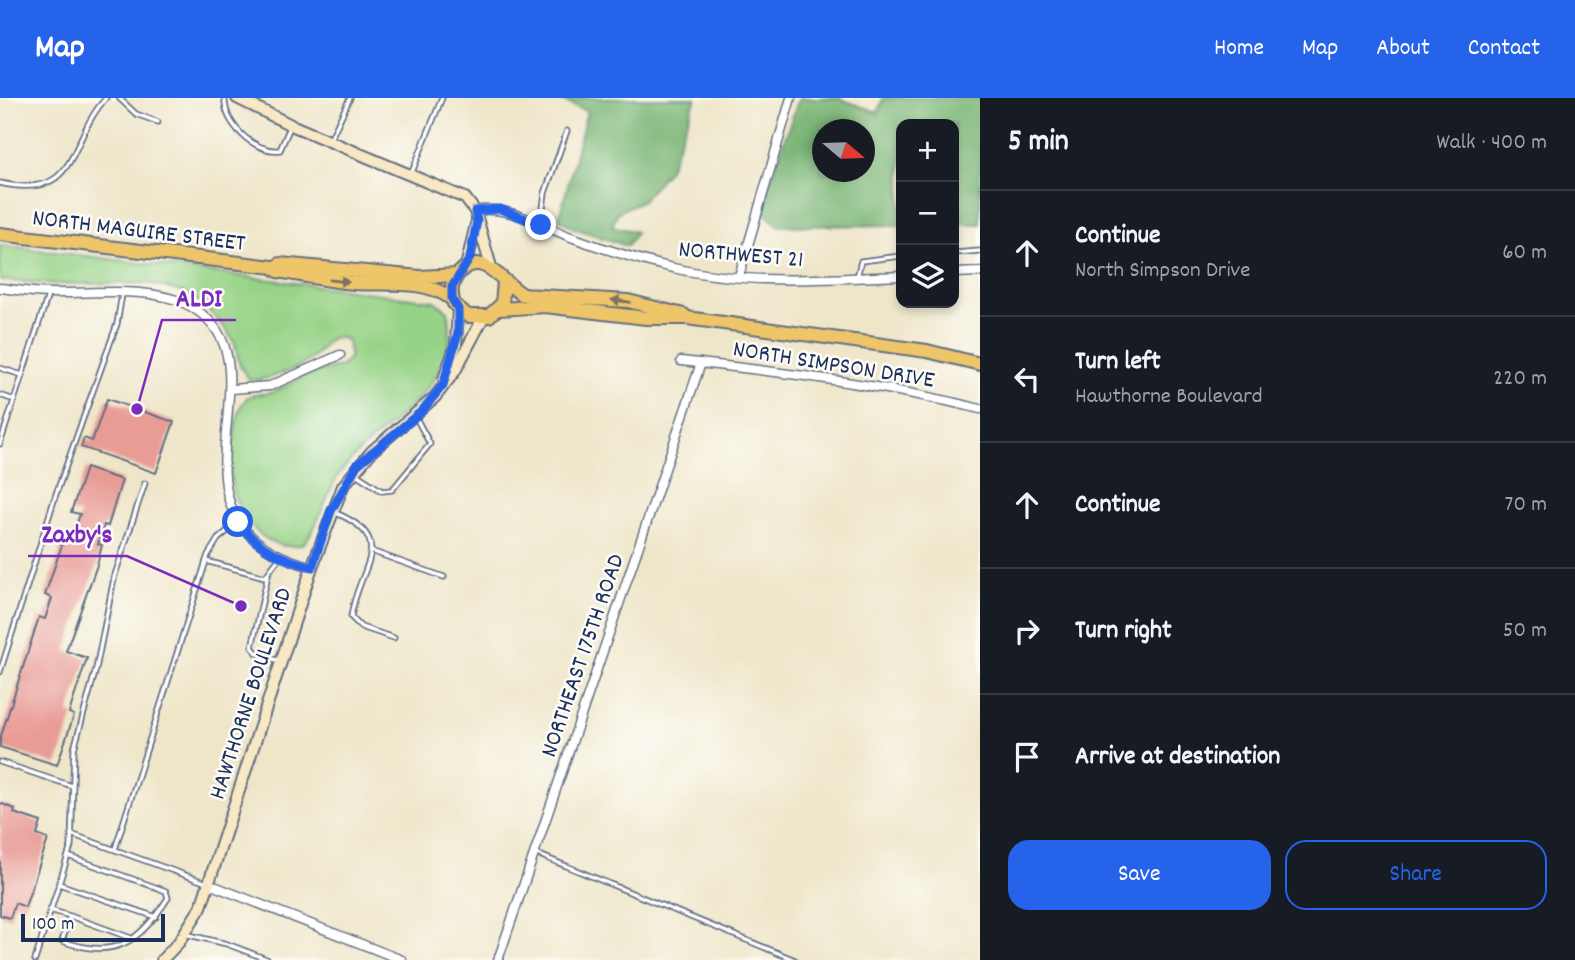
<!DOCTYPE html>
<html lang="en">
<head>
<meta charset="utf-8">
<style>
	:root { --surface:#171b24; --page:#20242c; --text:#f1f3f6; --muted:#9ea1a6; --line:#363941; --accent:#2563eb }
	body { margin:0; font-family:Dekko,sans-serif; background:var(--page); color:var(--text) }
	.controls { position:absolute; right:21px; top:21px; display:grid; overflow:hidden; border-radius:14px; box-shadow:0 4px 10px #0003 }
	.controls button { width:63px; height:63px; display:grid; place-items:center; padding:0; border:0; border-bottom:2px solid var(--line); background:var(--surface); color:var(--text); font:35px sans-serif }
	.compass { position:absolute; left:812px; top:21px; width:63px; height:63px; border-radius:50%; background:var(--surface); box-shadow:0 4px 10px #0003; rotate:109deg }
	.scale { position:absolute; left:21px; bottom:18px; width:144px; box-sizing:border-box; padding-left:7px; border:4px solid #1b2f5e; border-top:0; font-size:19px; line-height:24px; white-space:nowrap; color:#1b2f5e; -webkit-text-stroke:5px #fdfcf7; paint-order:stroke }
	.stop { position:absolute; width:21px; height:21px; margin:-16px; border:5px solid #2563eb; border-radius:50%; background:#fff }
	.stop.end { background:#2563eb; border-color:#fff; box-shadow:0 2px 7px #0008 }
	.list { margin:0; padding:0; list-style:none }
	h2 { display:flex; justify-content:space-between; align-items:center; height:91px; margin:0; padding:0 28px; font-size:30px }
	h2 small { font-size:23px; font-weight:400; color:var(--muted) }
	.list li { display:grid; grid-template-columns:46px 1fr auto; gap:21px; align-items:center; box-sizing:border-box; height:126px; padding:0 28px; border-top:2px solid var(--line) }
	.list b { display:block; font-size:26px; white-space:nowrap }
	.list p { margin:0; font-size:23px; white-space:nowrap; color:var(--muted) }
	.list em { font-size:23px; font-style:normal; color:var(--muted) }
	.actions { display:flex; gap:14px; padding:21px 28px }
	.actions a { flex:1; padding:16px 0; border:2px solid var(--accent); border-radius:21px; text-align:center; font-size:24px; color:var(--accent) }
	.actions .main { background:var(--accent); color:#fff }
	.icon { flex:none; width:38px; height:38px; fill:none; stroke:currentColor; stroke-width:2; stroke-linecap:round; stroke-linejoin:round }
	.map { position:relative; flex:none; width:980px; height:862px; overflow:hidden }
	header { display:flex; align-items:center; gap:42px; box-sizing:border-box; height:98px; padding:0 35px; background:var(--accent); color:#fff }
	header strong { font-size:33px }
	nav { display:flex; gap:38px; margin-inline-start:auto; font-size:24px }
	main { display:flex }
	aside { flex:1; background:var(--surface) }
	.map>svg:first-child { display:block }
	.green { fill:#97d387; stroke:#598172; stroke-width:2 }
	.forest { fill:#79b574; stroke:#4a7269; stroke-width:2; fill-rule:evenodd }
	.building { fill:#e99c96 }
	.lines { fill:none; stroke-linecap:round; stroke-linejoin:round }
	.lane-casing { stroke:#656f83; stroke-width:7 }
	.street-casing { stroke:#656f83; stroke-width:11 }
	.secondary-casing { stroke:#656f83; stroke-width:14 }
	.primary-casing { stroke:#656f83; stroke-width:16 }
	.lane { stroke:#fff; stroke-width:3.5 }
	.street { stroke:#fff; stroke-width:8 }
	.secondary { stroke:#f8e8c3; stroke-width:10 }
	.primary { stroke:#eec569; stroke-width:12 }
	.oneway { fill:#7a7263 }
	.route { stroke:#2563eb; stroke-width:9 }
	.labels { text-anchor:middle; stroke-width:5; stroke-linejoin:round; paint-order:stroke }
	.street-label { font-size:24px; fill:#1b2f5e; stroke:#fdfcf7 }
	.leader { fill:none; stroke:#7b2cbf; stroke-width:2.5 }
	.callout-dot { fill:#7b2cbf; stroke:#fdfcf7; stroke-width:2.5 }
	.callout-label { font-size:26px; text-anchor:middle; font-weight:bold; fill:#7b2cbf; stroke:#fdfcf7; stroke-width:5; stroke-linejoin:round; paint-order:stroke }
</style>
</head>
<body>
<header>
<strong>Map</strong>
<nav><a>Home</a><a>Map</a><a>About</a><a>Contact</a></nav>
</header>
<main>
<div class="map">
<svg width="980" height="862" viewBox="0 0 980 862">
	<rect width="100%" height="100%" fill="#fdfcf7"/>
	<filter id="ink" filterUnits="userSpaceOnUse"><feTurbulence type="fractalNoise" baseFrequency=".0143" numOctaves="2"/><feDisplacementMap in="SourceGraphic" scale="14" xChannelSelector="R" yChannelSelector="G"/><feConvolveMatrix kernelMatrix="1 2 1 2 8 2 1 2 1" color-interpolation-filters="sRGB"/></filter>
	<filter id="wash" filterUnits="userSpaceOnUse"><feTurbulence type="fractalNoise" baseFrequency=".00686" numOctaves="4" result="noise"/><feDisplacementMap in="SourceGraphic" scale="28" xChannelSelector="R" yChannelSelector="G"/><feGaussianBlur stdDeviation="1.57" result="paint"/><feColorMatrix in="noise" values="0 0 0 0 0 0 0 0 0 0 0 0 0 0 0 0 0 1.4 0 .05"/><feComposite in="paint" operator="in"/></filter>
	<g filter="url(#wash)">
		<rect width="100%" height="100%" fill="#efe6c9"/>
		<path class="green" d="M0,147l434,56 14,10c16,79 -69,111 -108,162 -16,22 -19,51 -37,71 -35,11 -65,-26 -71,-58 -3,-19 2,-62 9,-80 1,-2 5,-7 7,-9 6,-4 14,-2 21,-4 17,-4 32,-18 50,-22 14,-4 23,0 31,-15l-3,-16c-20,-10 -22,9 -35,18 -11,9 -49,25 -63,21l-9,-13 -5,-22 -9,-15 -22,-24 -21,-13 -35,-9 -92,1 -56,-4z"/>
		<g class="forest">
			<path d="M554,0h142l-27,71 -26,31 -25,12 -6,14 24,6 -9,14 -53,-18 -15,-9 28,-108z"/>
			<path d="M799,0h40l39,15 5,-15h97v126h-26v-100h-53v101l-121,1 -20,-16zM822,32h42v42h-42z"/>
		</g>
		<g id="blocks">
			<g class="building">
				<path d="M107,301l67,23 -18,51 -75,-26 3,-9 8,3z"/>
				<path d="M86,370l36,12 -14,46 -4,-1 -6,19 4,1 -5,20 -31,86 21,7 -18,55 5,2 -17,50 -57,-18v-8l39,-122 6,2 7,-21 -7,-3 21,-62 7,3 7,-22 -9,-2z"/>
				<path d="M0,705l15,6 -1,4 27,9 -4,13 11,4 -23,68 -10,-4 -5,15 -10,-3z"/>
			</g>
		</g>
	</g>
	<g filter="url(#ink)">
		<use href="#blocks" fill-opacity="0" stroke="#656f83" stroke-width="2"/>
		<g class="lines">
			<g class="lane-casing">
				<g id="lane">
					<path d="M119,0l17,16 22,8"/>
					<path d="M225,0c-2,25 29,55 55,52l10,-23"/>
					<path d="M330,42l20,-42"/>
					<path d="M412,74l30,-74"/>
					<path d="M0,85c81,18 66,-41 106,-85"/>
					<path d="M541,125l4,-30 22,-62"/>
					<path d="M954,155l26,-2"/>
					<path d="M857,179l4,-16 40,-5"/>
					<path d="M0,270l22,7"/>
					<path d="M0,297l14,5"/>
					<path d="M0,346l48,-149"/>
					<path d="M356,376l26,17 10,-1 38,-46 -15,-28"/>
					<path d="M336,415c64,27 21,55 15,104l10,10 33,11"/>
					<path d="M371,453l73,26"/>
					<path d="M206,463l59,16 15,-20"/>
					<path d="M268,477l-16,72 5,6 22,8"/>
					<path d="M0,574l56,-178 61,-170 5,-30"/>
					<path d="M0,664l72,24"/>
					<path d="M71,736l136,49"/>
					<path d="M115,751l93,-294 10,-16 20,-17"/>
					<path d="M537,756l258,106"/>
					<path d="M59,786l97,33"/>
					<path d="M50,812l20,6 -8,25c53,19 77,2 106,-43l-2,-7 -98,-35"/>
					<path d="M70,818l61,22"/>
					<path d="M185,836l42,10 42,16"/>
					<path d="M35,862l36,-114 3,-97 22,-80 18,-91 31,-95"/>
				</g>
			</g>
			<g class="street-casing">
				<g id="street">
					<path d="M475,113c32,-7 66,15 96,26 33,12 68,23 102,31 74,17 153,11 228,8"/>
					<path d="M954,175l26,-1"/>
					<path d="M739,178l52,-178"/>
					<path d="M0,190c17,2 35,5 53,5 41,1 93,-7 131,10 115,54 -47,218 128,264"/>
					<path d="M681,263c100,11 201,23 299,48"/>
					<path d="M231,291l39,-3 70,-31"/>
					<path d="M209,786l193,76"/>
					<path d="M498,862l203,-597"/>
				</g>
			</g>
			<g class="secondary-casing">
				<g id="secondary">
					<path d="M237,0l54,27 174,73 10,13 16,56"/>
					<path d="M466,169l10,-43"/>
					<path d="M444,281l12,-34 2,-36"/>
					<path d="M162,862l17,-18 22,-35 111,-340 31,-81 29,-35 63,-54 20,-26 28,-53"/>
				</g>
			</g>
			<g class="primary-casing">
				<g id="primary">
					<path d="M0,136l273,33 5,4c25,4 50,10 75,12 34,2 70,-5 99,16"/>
					<path d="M280,166l140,13 37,-2"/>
					<path d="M504,183l-2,23 -13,12h-21l-14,-12c-4,-11 -3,-22 5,-31 24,-27 46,14 65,22l104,6 56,14"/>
					<path d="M499,211l46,-3 101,12h41l240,33 53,13"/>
				</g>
			</g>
			<use href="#lane" class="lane"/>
			<use href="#street" class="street"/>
			<use href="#secondary" class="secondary"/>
			<use href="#primary" class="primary"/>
		</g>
		<defs><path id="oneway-solid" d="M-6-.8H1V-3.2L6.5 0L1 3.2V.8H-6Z" transform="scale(1.75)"/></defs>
		<g class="oneway">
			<use href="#oneway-solid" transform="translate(339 183) rotate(6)"/>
			<use href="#oneway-solid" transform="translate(621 203) rotate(-172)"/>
		</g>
	</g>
	<g class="lines" filter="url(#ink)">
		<path class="route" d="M238,424c19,26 43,37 74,45l19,-56 26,-46 65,-54 21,-26 15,-52v-24l-6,-10v-12l18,-29 7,-37 -2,-10 25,-2 41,16"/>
	</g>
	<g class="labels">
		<g class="street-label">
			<text transform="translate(139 131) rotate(7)" y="8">NORTH MAGUIRE STREET</text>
			<text transform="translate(741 155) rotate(5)" y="8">NORTHWEST 21</text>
			<text transform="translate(834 265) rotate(9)" y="8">NORTH SIMPSON DRIVE</text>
			<text transform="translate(581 557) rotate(-71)" y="8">NORTHEAST 175TH ROAD</text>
			<text transform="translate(249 595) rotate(-72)" y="8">HAWTHORNE BOULEVARD</text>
		</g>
	</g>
	<path class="leader" d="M137 311L162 222H236M241 508L127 458H28"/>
	<g class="callout-dot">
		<circle cx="137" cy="311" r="7"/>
		<circle cx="241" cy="508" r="7"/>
	</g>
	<g class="callout-label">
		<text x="199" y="208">ALDI</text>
		<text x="77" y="444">Zaxby's</text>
	</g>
</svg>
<div class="controls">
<button>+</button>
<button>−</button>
<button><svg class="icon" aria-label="layers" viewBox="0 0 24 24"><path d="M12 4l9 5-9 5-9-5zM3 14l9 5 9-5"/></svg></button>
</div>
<svg class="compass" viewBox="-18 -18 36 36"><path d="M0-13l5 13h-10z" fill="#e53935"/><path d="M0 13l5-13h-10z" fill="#9ea1a6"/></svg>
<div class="scale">100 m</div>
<div class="stop" style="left:238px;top:424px"></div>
<div class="stop end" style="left:541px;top:127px"></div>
</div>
<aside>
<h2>5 min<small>Walk · 400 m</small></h2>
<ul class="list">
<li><svg class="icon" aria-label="ahead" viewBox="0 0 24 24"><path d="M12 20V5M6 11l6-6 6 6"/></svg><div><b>Continue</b><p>North Simpson Drive</p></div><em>60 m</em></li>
<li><svg class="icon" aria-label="left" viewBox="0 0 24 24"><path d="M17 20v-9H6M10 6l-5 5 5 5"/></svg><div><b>Turn left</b><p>Hawthorne Boulevard</p></div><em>220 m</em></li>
<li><svg class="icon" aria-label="ahead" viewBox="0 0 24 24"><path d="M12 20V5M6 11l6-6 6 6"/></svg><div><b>Continue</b></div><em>70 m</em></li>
<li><svg class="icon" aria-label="right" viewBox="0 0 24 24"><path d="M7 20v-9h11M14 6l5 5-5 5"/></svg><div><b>Turn right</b></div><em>50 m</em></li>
<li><svg class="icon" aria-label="arrive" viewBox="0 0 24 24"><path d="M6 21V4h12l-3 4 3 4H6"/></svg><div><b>Arrive at destination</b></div></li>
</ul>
<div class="actions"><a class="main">Save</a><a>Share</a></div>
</aside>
</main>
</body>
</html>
